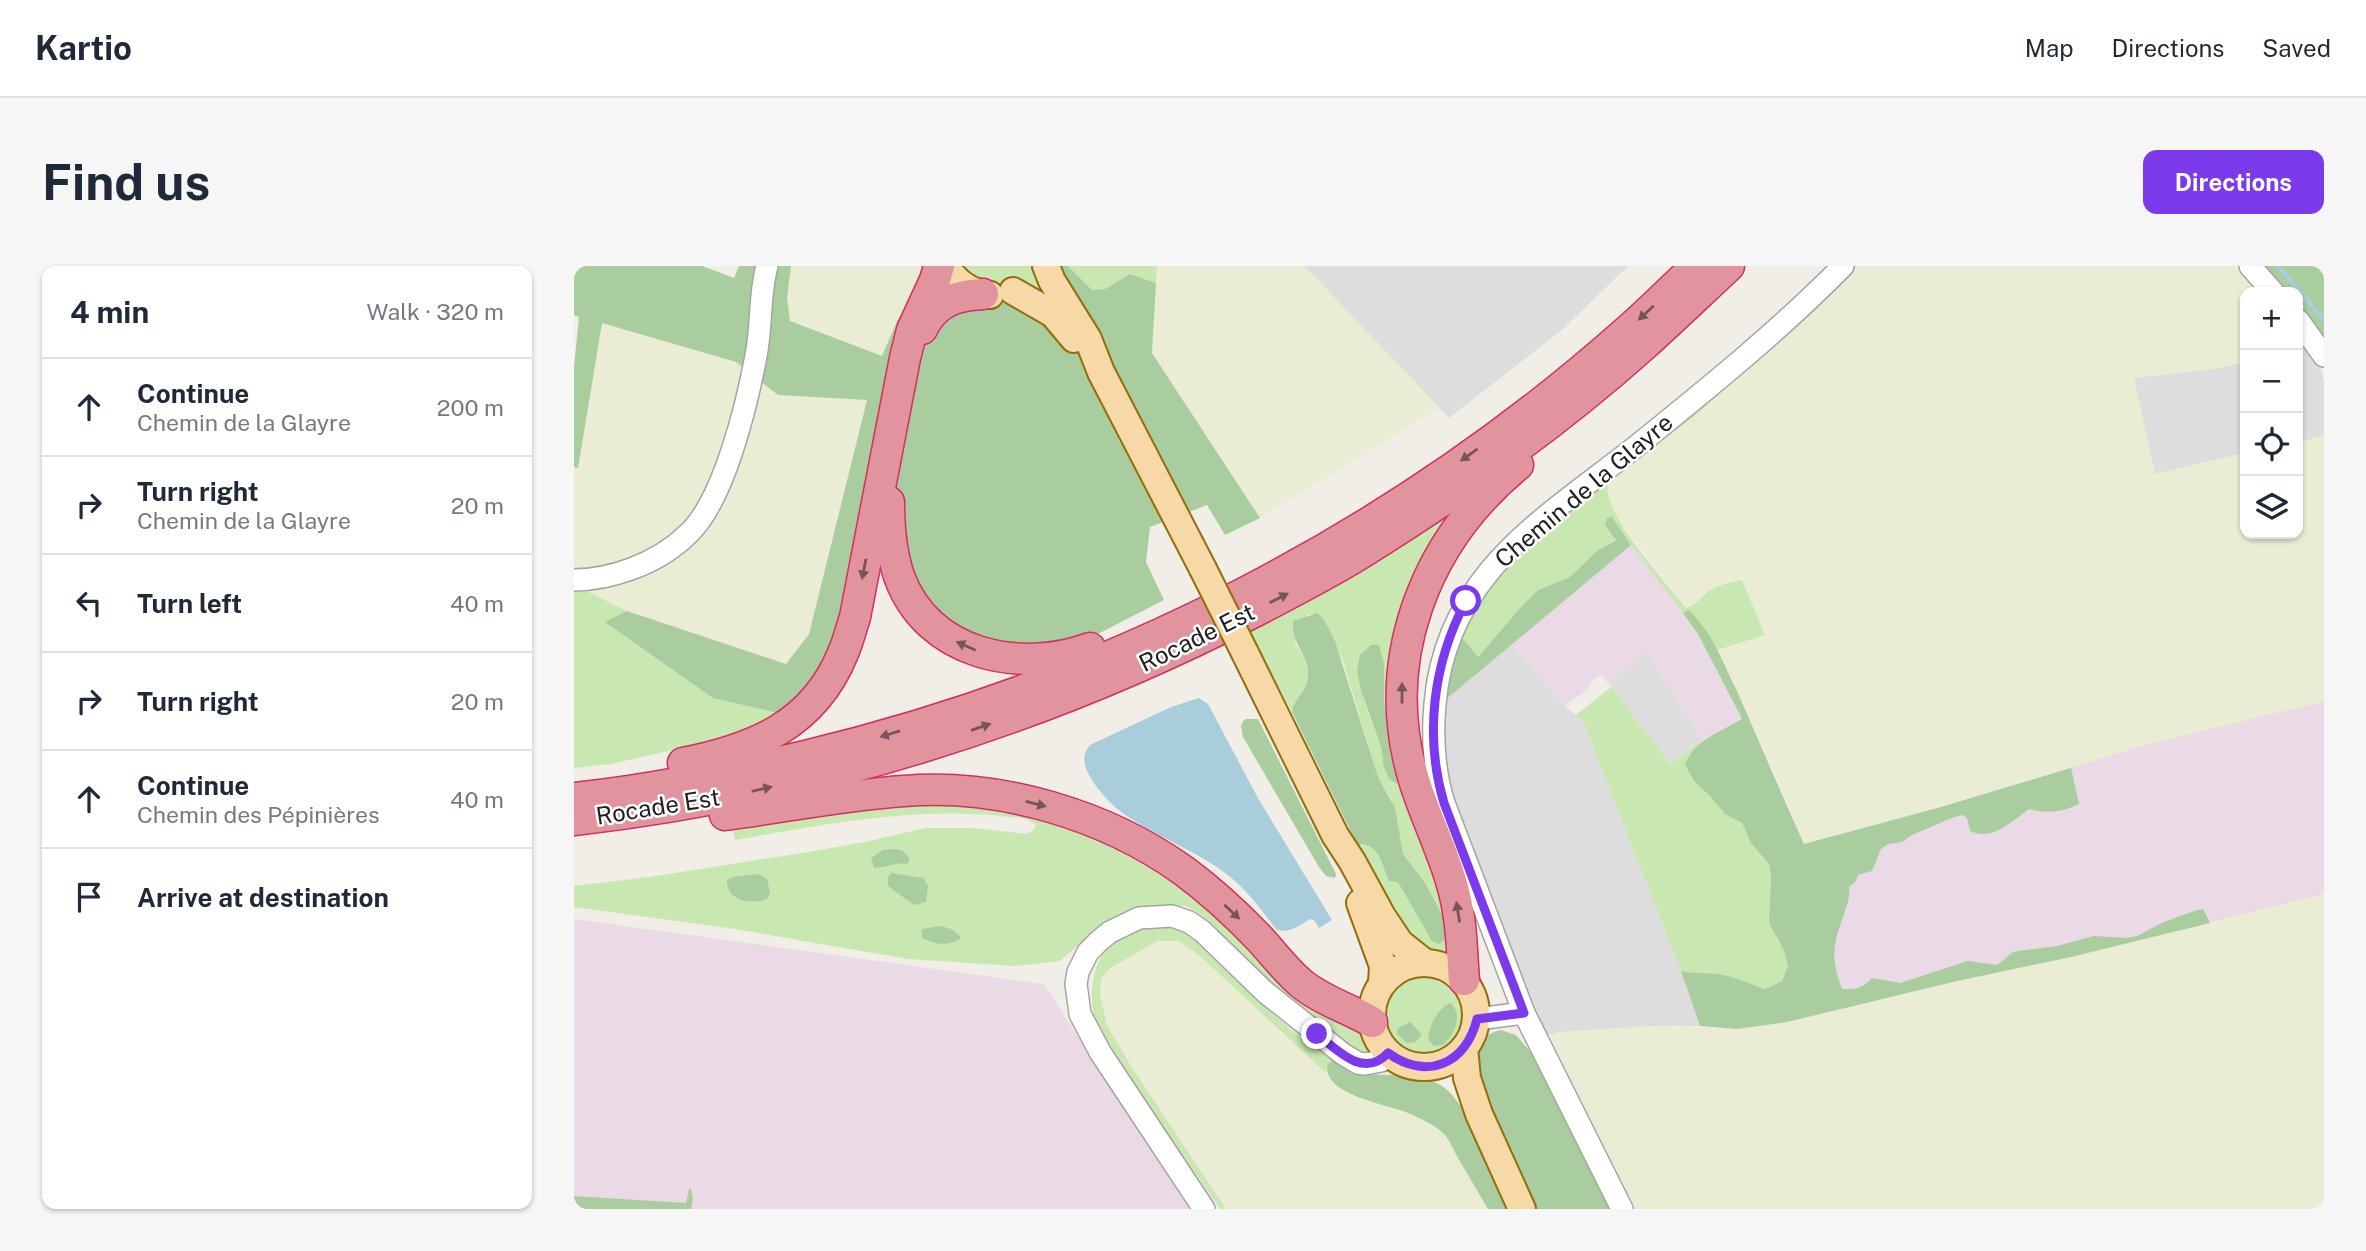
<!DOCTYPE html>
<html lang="en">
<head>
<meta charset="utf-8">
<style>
	:root { --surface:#fff; --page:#f6f6f7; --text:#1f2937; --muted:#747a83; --line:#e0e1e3; --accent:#7c3aed }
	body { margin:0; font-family:"Public Sans",sans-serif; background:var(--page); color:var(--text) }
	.controls { position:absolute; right:21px; top:21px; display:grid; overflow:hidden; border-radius:14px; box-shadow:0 2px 5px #0004 }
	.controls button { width:63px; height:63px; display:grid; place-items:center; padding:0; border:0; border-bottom:2px solid var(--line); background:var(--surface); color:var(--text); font:35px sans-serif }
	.stop { position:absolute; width:21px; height:21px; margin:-16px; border:5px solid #7c3aed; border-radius:50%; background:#fff }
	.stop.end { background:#7c3aed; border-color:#fff; box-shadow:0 2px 7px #0008 }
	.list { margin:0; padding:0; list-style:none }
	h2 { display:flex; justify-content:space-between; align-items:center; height:91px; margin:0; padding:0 28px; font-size:30px }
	h2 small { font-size:23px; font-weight:400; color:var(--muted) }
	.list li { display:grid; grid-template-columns:46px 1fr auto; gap:21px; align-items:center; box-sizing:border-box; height:98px; padding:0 28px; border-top:2px solid var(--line) }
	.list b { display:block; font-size:26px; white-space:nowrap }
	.list p { margin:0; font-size:23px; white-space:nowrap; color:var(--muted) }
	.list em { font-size:23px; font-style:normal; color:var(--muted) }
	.icon { flex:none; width:38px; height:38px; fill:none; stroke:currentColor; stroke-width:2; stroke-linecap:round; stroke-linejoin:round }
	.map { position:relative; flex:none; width:1750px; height:943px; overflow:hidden; border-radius:14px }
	header { display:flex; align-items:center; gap:42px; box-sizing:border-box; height:98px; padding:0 35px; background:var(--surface); border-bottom:2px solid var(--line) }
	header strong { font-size:33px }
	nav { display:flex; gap:38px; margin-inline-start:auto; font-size:24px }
	.intro { display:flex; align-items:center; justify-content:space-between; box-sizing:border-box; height:168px; padding:0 42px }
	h1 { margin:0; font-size:49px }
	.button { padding:18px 32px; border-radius:14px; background:var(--accent); color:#fff; font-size:24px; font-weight:700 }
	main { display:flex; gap:42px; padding:0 42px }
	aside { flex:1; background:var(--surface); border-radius:14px; box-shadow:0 2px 5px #0004 }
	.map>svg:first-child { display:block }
	.residential { fill:#dedddd }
	.industrial { fill:#e9dae5 }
	.farmland { fill:#eaedd4 }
	.grass { fill:#c8e7b1; fill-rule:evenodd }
	.forest { fill:#a9cd9e }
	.water { fill:#aacddb }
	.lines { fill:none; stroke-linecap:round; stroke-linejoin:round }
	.stream { stroke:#aacddb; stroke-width:4.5 }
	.minor-casing { stroke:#a4a4a4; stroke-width:24 }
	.major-casing { stroke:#936e09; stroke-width:30 }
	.highway-casing { stroke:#d1315e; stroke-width:33 }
	.minor { stroke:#fff; stroke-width:21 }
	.major { stroke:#f6d9a6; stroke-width:26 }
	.highway { stroke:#e2949e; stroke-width:30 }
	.major-bridge-casing { stroke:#936e09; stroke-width:30; stroke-linecap:butt }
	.major-bridge { stroke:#f6d9a6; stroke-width:26 }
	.oneway { fill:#775459 }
	.route { stroke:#7c3aed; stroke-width:9 }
	.labels { text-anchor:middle; stroke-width:5; stroke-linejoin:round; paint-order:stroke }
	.street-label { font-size:24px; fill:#202020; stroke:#fff }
</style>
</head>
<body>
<header>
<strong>Kartio</strong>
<nav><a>Map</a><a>Directions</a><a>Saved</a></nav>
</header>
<div class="intro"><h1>Find us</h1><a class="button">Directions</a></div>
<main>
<aside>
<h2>4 min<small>Walk · 320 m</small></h2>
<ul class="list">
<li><svg class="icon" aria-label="ahead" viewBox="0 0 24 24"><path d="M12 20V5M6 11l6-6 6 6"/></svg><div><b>Continue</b><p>Chemin de la Glayre</p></div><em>200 m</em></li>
<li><svg class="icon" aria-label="right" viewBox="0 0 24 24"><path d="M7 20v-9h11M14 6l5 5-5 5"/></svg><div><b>Turn right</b><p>Chemin de la Glayre</p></div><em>20 m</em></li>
<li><svg class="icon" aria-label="left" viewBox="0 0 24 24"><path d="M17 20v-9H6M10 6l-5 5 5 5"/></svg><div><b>Turn left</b></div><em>40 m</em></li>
<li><svg class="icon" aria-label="right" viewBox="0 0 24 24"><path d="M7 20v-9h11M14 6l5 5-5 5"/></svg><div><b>Turn right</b></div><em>20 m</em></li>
<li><svg class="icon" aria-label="ahead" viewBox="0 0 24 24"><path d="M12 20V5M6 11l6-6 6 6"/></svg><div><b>Continue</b><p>Chemin des Pépinières</p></div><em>40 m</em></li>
<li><svg class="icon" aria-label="arrive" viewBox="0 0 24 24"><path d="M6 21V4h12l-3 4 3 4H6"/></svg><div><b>Arrive at destination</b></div></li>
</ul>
</aside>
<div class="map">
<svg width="1750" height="943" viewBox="0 0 1750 943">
	<rect width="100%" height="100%" fill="#f0eee7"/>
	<g class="residential">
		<path d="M730,0h324l-65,63 -114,89z"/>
		<path d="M1735,83l11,18 4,15v54l-26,6v-91z"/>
		<path d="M1671,96v91l-90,21 -22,-96 87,-10z"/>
		<path d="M937,378l54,62 18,15 98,250 19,55h-49l-109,9 -88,-238 -9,-38 -1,-58z"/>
		<path d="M1072,384l56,91 -32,23 -62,-81z"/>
	</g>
	<g class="industrial">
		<path d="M1057,279l37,47 30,42 44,86 -40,21 -56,-91 -38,33 -7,-8 -12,9 -1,5 -23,17 -54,-62z"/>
		<path d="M1750,435v193l-253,63 -114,24 -115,28 -38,-165 137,-37 200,-61z"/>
		<path d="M0,653l470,65 145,225h-615z"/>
	</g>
	<g class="farmland">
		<path d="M217,0h132l-1,8 -24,45 -15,38 -93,-36 -3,-23z"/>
		<path d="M583,0h147l136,142 -180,110 -108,-165z"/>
		<path d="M1283,0h377l23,26h-12v70l-25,6 -86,10 21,96 90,-21v81h53v-92l26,-6v265l-183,45 -200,61 -137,37 -33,-79 -54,-115 47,-15 -21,-54 -17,1 -18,9 -18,16 -4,1 -69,-90 -9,-18 -1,-13 9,-11 79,-60z"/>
		<path d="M27,57l135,39 42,33 89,5 -58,234 -23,30 -159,-53 -53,-26v-118l4,1z"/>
		<path d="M1750,628v315h-689l-15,-27 -70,-146 7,-4 94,-6 86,3 50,-7 170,-41 114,-24z"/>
		<path d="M591,674l13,1 22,15 120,110 11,15 16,13 27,7 34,12 25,13 12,9 43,74h-262l-95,-143 -24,-41 -4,-13 -4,-25 5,-13 43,-29z"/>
	</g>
	<g class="grass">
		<path d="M349,0h138l11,37 -26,15 -89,-14 -59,15 24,-45z"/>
		<path d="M494,0h89l-1,17 -26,-9 -25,15 -13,1z"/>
		<path d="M1277,0h6l-162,150 -79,60 -9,11c3,36 56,91 79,121 9,-2 15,-11 23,-17 11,-7 21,-9 33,-11l23,55 -48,15 -29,-39 -5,2 -52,-68 -19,-28 4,22 -18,11 -28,27 -32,13 -18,18 -43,50 -20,-26 39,-62z"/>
		<path d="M879,246l-56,130 47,251 8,53 -12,7 -14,-4 -20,-14 -49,-91c23,-1 24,19 31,36l10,1 21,33 6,-31 -22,-29 -12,-55 -13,-22 -35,-116 -19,-41 -15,-6 -9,6 -5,23c10,15 19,32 8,49 -5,8 -9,10 -11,20l-43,-80 66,-35zM810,398v38l13,82 -8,-5 -5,-11 -3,-21 -14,-38 -10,-37z"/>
		<path d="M0,319l53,26 -21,11 173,91 -45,23 -123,28 -37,4z"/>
		<path d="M1037,421l59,77 32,-23 -14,16 7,25 15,14 15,18 17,9 9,20 18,21 7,74 8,13 4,15 -6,15 -17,8 -56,-16 -13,2 -15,-4 -98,-250 -7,-6z"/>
		<path d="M391,536l95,18 103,49 198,158 11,21c-4,7 -9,6 -17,5l-67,-54 -87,-84 -15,-9 -42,1 -23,8 -24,14 -37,32 -45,5 -107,-7 -173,-30 -161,-22v-21l75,-9 159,-25 57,-10 60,-14h48l54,6 5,-3 4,-5c-7,-10 -24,-8 -35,-10 -90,-9 -178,9 -266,24l-3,-14 123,-20z"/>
		<path d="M594,660c30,9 50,37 72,58 29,27 59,55 93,76l-6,5 -1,8 -126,-117 -21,-15h-22l-48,28 -8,10 -1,16 7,30 24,41 95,143h-6l-74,-107 -50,-79c-12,-40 2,-90 50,-96 7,-1 15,0 22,-1z"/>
		<path d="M850,711c30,4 51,36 30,63 -7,9 -17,14 -28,15 -51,3 -57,-72 -2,-78z"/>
	</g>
	<g class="forest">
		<path d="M0,0h128l32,12 5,-12h52l-4,32 3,23 92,35 16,-37 59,-15 115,-1 -11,-37h7l24,24 13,-1 25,-15 26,9 -4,70 108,165 -35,17 -18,-30 -57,22 -4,35 18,38 -70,36 -70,16 -46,-15 -46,-30 -27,-47 -4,-36 -62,98 -17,44 -19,31 -24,16 -66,-15 -108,-76 22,-11 159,53 23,-30 58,-234 -89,-5 -42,-33 -134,-39 -24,145 -4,-1v-100l5,-50 -5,-2z"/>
		<path d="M1685,0h65v79l-26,-33v-20h-16z"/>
		<path d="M1038,251l19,28 -187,156 13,-69 21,25 42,-49 18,-18 32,-13 28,-27 18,-10 -11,-15 2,-7z"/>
		<path d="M1114,344c23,19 35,53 48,79 23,52 45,104 68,155l137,-37 130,-39 8,36c-16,8 -33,10 -50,5 -16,11 -36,33 -59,22l-3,-13 -4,-3 -9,2 -42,18 -10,7 -14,2 -7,5 -9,22 -14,4 -2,6 -7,6c1,11 -2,18 -5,27 -11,31 -14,43 -2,75 14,0 20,0 30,-11l28,5 68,-22 29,4 16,-13 13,-2 31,-4 37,-10 33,2 10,-2 27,-14 33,-12 6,-1 7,14 -139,34 -114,24 -170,41 -50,7 -37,-3 -19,-55c16,4 31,0 46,5 13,3 25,9 38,13l17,-8 6,-15 -4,-15 -15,-28 2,-43 -2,-16 -18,-21 -9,-20 -17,-9 -15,-18 -15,-14 -10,-17c8,-25 36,-33 57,-46l-44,-85 -15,-21z"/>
		<path d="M743,347l7,7 11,21 43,136 17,31 8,46 22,29 22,41v14l-8,6 -7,-3 -34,-59 -9,-1c-8,-17 -9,-38 -32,-37l-65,-132c2,-14 16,-21 16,-36 1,-22 -16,-29 -15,-55z"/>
		<path d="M797,379h8l5,19v38l6,42 10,26 -3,14 -8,-5 -5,-11 -3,-21 -20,-57 -4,-18 3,-17z"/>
		<path d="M672,453h12l78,155 -1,4 -9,-2 -7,-9 -76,-130 -2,-11 2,-5z"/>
		<path d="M321,583l8,2 7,8 -3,5c-13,-2 -21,4 -33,4l-3,-10 12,-8z"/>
		<path d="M317,607l32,5 5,8 -2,16 -12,3 -26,-19v-9z"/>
		<path d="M184,608l9,5 3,14 -3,6c-15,6 -41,2 -40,-19l6,-3z"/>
		<path d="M367,660l10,3 9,7v3c-13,8 -25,5 -38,-1v-9z"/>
		<path d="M876,737c14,12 4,32 -7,42l-9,1 -6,-7c1,-13 9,-30 22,-36z"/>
		<path d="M836,756l12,13 -7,7 -8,1 -10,-9 1,-6z"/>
		<path d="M927,764l15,5 18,21 24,39 56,114h-79c-9,-22 -17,-44 -27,-66 -11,-26 -59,-102 -7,-113z"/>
		<path d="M759,794c30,21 45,12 78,16 12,1 26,5 35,13 26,22 49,88 63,120h-21c-10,-17 -20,-34 -30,-51 -4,-7 -8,-17 -13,-23 -9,-10 -26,-17 -37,-22 -23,-10 -84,-17 -81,-48z"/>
		<path d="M115,923h2l2,9 -2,11h-117v-13l112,7z"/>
	</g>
	<path class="water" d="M625,432l9,6 51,96 73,120 -13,8 -5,-8 -4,-1c-11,7 -20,14 -33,11 -13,-16 -26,-35 -42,-49 -34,-30 -79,-43 -115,-70 -12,-9 -41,-40 -35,-57 1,-4 3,-6 5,-9l81,-38z"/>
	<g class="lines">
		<path class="stream" d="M1704,0l46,54"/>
		<g class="minor-casing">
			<g id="minor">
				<path d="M1676,0l23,26"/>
				<path d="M1724,54l26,36"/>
				<path d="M0,314c20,0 38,-4 57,-11 22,-8 41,-19 58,-36 35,-33 58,-129 67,-177 6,-30 3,-61 11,-90"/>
				<path d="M950,747l98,196"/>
				<path d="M903,753l47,-6 -80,-210c-10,-32 -12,-66 -9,-99 11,-134 115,-188 209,-264 68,-55 137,-111 199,-174"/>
				<path d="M630,943l-104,-157 -20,-38 -4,-30 2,-12 10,-20 12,-12 10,-8 29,-14 33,-2 17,6 13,9 63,61 78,62 15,9 7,1 16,-3 7,-8"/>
			</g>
		</g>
		<g class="major-casing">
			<g id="major">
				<path d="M372,0c10,17 25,27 44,29"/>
				<path d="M472,0l6,15 36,58 13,33 102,197"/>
				<path d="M439,25l40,23 21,25"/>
				<path d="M671,387l90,182 17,26 30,55 18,27 24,19"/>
				<path d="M786,637l23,63 -1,17"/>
				<circle cx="850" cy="749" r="52"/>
				<path d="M890,782l3,30 12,36 43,95"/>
			</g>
		</g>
		<g class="highway-casing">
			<g id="highway">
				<path d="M348,63c12,-26 33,-34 61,-35"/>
				<path d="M315,236c0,25 2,50 10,74 28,79 121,98 191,72"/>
				<path d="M109,497c71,-14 131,-38 160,-110 5,-11 8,-24 12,-36l50,-259 7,-28 23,-50 4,-14"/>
				<path d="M0,532c78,-8 155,-24 231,-42 302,-72 589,-218 822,-425 24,-21 46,-43 69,-65"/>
				<path d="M151,549c60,-8 119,-20 179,-24 96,-8 202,24 280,80 27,20 52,43 75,67 14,15 27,33 43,46 21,17 48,25 70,38"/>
				<path d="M0,554c237,-27 468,-99 680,-208 36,-19 74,-38 109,-60 98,-61 194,-129 280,-206 29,-26 57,-53 86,-80"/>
				<path d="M890,714c-2,-23 -2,-47 -6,-69 -7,-45 -31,-88 -44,-131 -36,-119 10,-238 104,-315"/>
			</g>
		</g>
		<use href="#minor" class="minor"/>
		<use href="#major" class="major"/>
		<use href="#highway" class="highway"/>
		<g class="major-bridge-casing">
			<path id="major-bridge" d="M629,303l42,84"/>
		</g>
		<use href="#major-bridge" class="major-bridge"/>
	</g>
	<defs><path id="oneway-solid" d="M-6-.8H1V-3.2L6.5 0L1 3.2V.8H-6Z" transform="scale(1.75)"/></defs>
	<g class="oneway">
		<use href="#oneway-solid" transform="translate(1072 47) rotate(137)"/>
		<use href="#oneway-solid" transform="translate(895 189) rotate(145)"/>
		<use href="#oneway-solid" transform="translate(290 303) rotate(101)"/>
		<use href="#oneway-solid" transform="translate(705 332) rotate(-27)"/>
		<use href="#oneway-solid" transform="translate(392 380) rotate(-156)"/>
		<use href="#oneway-solid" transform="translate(828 427) rotate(-90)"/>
		<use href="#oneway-solid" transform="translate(407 461) rotate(-19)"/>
		<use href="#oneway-solid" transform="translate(316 468) rotate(163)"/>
		<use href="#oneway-solid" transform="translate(188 523) rotate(-13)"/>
		<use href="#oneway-solid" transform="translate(462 538) rotate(14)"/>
		<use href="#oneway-solid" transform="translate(658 646) rotate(43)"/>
		<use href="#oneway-solid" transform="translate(884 646) rotate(-99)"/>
	</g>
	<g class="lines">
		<path class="route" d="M743,768c21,17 47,45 71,19 39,28 78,11 89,-34l47,-6 -80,-210c-20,-67 -11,-140 22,-202"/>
	</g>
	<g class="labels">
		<g class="street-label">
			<text transform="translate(1010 225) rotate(-40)" y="8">Chemin de la Glayre</text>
			<text transform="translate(623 372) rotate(-26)" y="8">Rocade Est</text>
			<text transform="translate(84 541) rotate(-9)" y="8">Rocade Est</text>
		</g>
	</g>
</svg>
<div class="controls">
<button>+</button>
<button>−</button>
<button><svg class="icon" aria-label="locate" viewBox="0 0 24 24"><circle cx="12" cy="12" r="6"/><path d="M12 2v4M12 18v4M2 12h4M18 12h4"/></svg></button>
<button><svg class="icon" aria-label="layers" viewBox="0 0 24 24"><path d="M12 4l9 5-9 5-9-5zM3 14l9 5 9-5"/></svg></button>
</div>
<div class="stop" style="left:892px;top:335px"></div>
<div class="stop end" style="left:743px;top:768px"></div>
</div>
</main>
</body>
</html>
